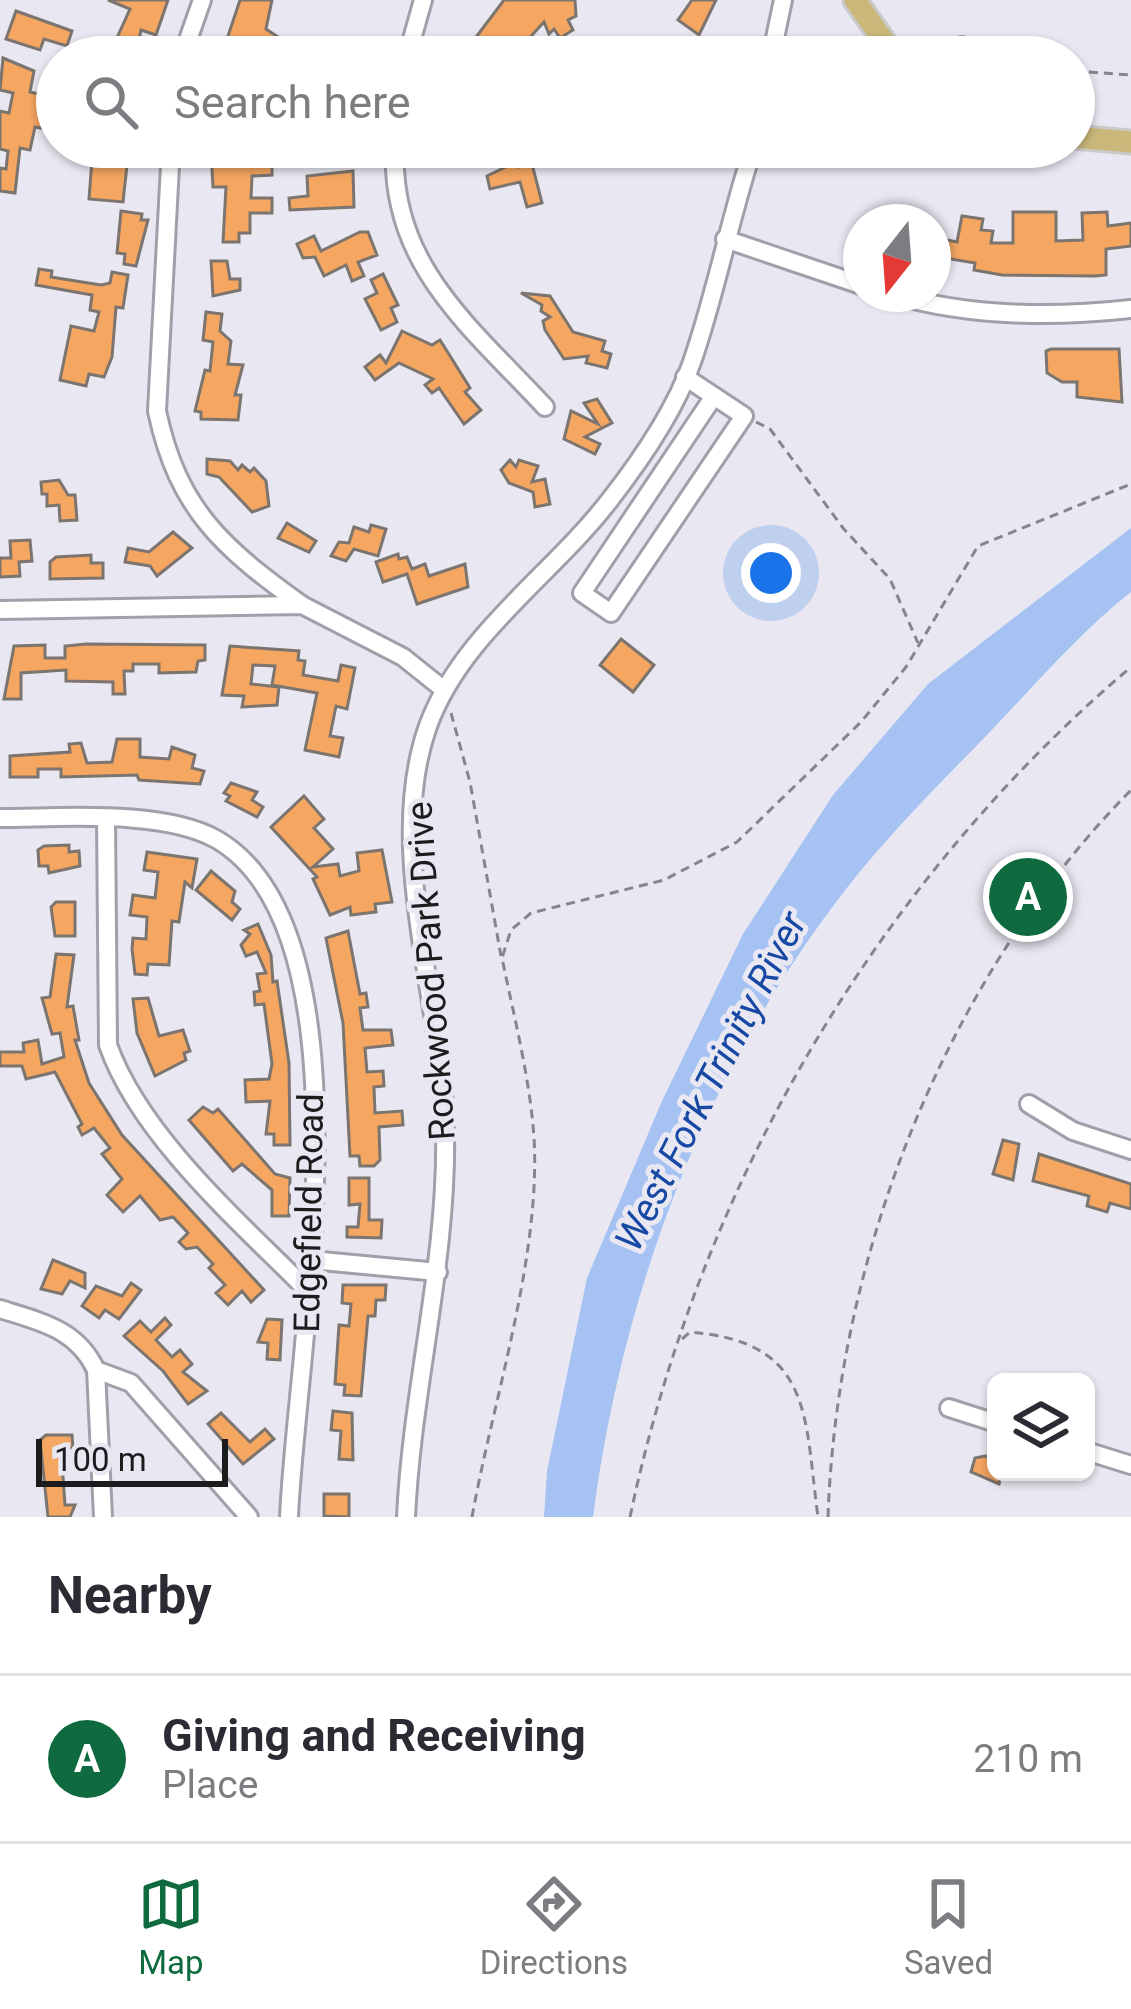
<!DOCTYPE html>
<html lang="en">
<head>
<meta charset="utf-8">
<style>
	:root { --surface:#fff; --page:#f2f2f3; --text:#2b2b33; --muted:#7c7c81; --line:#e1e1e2; --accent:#0f6b3f }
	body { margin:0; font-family:Roboto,sans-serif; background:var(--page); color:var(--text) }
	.controls { position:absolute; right:36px; bottom:36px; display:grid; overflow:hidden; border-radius:18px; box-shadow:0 3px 9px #0004 }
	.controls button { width:108px; height:108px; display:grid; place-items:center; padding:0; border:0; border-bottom:3px solid var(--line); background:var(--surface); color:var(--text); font:60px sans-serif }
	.compass { position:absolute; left:843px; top:204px; width:108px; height:108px; border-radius:50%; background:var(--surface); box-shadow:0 3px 9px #0004; rotate:197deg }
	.scale { position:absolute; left:36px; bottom:30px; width:192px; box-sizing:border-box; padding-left:12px; border:6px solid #1c1c1f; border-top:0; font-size:33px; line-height:42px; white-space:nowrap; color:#1c1c1f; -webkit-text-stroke:9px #e9e8f2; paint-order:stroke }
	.you { position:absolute; left:771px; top:573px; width:42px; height:42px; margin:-30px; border:9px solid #fff; border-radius:50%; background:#1a73e8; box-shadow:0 0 0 18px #1a73e833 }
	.badge { display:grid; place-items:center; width:78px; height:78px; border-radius:50%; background:var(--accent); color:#fff; font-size:39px; font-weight:700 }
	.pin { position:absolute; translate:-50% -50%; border:6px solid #fff; box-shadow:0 3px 12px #0006 }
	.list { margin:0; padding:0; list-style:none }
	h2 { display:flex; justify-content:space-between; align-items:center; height:156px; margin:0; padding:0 48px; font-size:51px }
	h2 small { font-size:39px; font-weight:400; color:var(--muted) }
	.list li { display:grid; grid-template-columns:78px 1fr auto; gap:36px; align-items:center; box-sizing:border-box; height:168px; padding:0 48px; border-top:3px solid var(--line) }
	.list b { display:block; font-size:45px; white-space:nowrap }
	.list p { margin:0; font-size:39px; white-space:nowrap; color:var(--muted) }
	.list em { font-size:39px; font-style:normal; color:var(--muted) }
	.icon { flex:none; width:66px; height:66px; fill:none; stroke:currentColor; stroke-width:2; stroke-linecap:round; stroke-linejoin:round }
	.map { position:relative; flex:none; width:1131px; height:1517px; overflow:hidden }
	.search { position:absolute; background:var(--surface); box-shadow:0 3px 9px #0004; left:36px; right:36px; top:36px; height:132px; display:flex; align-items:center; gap:30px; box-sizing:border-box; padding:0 42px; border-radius:66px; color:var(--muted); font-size:45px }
	.sheet { height:324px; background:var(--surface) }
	nav { display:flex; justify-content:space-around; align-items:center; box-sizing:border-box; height:168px; border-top:3px solid var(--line); background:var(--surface); font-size:33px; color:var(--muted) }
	nav a { display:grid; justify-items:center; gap:6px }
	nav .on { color:var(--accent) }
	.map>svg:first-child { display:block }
	.water { fill:#a5c2f3 }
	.building { fill:#f5a661; stroke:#7c746e; stroke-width:3 }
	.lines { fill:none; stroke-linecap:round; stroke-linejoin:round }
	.minor-casing { stroke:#a1a0aa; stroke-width:22 }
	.major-casing { stroke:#c9c9c9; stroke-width:27 }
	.path { stroke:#85858c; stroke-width:3; stroke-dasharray:9 6; stroke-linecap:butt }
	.minor { stroke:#fff; stroke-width:16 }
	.major { stroke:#cab87a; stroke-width:21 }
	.labels { text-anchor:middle; stroke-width:10; stroke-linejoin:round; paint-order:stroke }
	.street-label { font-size:36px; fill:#1c1c1f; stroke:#e9e8f2 }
	.water-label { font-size:39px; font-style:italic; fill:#1749a4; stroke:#e9e8f2 }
</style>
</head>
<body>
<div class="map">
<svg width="1131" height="1517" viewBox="0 0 1131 1517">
	<rect width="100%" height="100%" fill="#e9e8f2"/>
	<path class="water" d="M1131,528v64c-52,41 -97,94 -143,142 -44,45 -90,91 -130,140 -148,183 -235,412 -265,643h-49l3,-46 40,-193 75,-177 81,-167 90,-139 95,-111z"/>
	<g class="building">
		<path d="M108,0h60l-12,35 -15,-5 -5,27 -26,-4 20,-44z"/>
		<path d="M240,0h32l-6,29 15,10 -5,10 -20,-7 -5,15h-30z"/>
		<path d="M504,0h71l1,16 -8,4 5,10 -13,8 -6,-9 -5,5 -5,-12 -32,35h-36l-9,-8z"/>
		<path d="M692,0h24l-17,35 -21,-15z"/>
		<path d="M16,11l56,20 -5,15 -23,-7 -4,11 -34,-11z"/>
		<path d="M3,58l31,13 -4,21 27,6 -7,32 -15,-3 -5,23 -10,-2 -5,45 -15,-2v-23l6,1 2,-18 -8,-2v-38l9,2 4,-20 -13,-3z"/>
		<path d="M93,147h49l-1,10 -13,-1 -5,46 -34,-3z"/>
		<path d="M260,149h12v26l-20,1 -1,22h21v15h-22v20h-11v9h-16l3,-55h-13l-2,-36h31v9h19z"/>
		<path d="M518,161l1,6 13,-3 10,39 -15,4 -7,-25 -30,7 -3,-13z"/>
		<path d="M353,171l1,36 -64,3 -1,-12 19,-2 -1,-20z"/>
		<path d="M121,211l21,3 -1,6h7l-12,46 -12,-2 1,-10 -8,-1z"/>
		<path d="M1013,212h43v29l27,-1 -1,-27 25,-1 1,14 23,-3v23l-25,3v26l-11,1 -93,-1 -28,-5 1,-7 -42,-7v-19l24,5 5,-26 21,3 -2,11 12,1 -2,12h22z"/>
		<path d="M360,232h8l9,23 -19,7 6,14 -12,5 -6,-16 -22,11 -9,-19 -12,1 -6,-14 17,-8 7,15z"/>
		<path d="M211,261h16l3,18h10v11l-27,6z"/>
		<path d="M39,269l13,2 -1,6 50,8 9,-2 2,-11 16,3 -5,33 -7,-1 -4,50 -8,20 -15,-3 -3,12 -26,-6 11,-54 23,5 5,-19 -9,-2 2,-15 -56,-10z"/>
		<path d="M383,274l15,31 -7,3 6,14 -16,8 -16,-31 12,-6 -6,-13z"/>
		<path d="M521,293l29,3 23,36 32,9 -3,10 9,3 -4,14 -21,-5 2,-7 -24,3 -19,-29 -2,-9 7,-4 -9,-6 1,-6z"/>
		<path d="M206,312l16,2 -2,17 11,10 -3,23 15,1 -8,30h6l-3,25 -37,-1v-7l-6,-1 10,-41 5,1 3,-29 -10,-2z"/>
		<path d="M402,331l30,14 8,-5 7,11 23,37 -5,4 16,18 -17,14 -25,-36 -7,5 -7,-8 8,-6 -34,-16 -24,17 -10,-13 15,-12 6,8z"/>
		<path d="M1119,349l3,53 -45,-5v-15h-15l-15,-9 -1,-22 5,-2z"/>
		<path d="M597,399l15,24 -27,14 15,7 -5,10 -31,-15 7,-28 27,13 -14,-21z"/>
		<path d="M207,459l23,2 8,9 4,-5 8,7 4,-4 12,13 3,25 -17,6 -33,-35 -12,-3z"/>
		<path d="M510,460l6,7 3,-7 19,6 -6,16 13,-3 5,25 -15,3 -2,-15 -24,-9 -8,-13z"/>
		<path d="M59,480l9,15h7l2,25 -17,1 -1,-16 -12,1v-12h-5l-1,-12z"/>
		<path d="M287,523l29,18 -7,11 -31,-14z"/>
		<path d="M371,525l15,4 -8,27 -24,-7 -8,12 -15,-5 8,-14 10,1 5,-16 15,5z"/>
		<path d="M173,532l19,16 -35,28 -7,-10 -25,-4 3,-14 21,4z"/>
		<path d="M30,540l2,21 -13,1 1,14 -20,1v-19h11l-1,-17z"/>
		<path d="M398,554l1,5 8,-2 5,12 13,-5 4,12 36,-12 3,23 -51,17 -10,-30 -24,8 -7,-20z"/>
		<path d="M91,555v8h12v15l-53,1v-17l6,-5z"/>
		<path d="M621,639l33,26 -21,27 -33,-27z"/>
		<path d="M86,644l119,1v15l-7,1 -2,11 -37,1v-9h-26v7h-9l1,23h-12v-12l-47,-1v-11l-45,3v26h-17l10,-53 31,-1v13h20v-12z"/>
		<path d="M230,646l69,5 -1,9 7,1 -2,14 35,6 3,-16 14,3 -8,41 -11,-3 -6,30 13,2 -4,19 -34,-7 12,-57 -45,-8 3,-19 -22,-1 -2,19 28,3 -2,18 -35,2 2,-11 -22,-1z"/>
		<path d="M117,739h23v18l29,2 3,-12 23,8 -3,13 12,3 -4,13 -61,-4 -2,-5 -76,2v-8h-23v8h-28v-21l60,-4 -1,-8 12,-1 6,20 25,-1z"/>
		<path d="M231,783l26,9 -5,8 11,7 -6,10 -31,-16 4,-5 -6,-3z"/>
		<path d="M304,796l20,23 -10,9 19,21 -20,18 25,-3 2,12 19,-5 -2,-18 25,-3 10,52 -17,2 1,8 -25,3 -1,-8 -20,8 -17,-36 4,-2 -46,-50z"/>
		<path d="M69,845v7l10,-1 1,15 -31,7 -1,-7h-9l-1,-16 6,-4z"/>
		<path d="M147,852l50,7 -5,29 -7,-6 -6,40 -7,-1 -3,44 -21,-1 -1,11 -12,-1 -3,-25 1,-11 13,1 1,-22 -17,-2 3,-20 22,3 3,-26 -14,-2z"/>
		<path d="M211,871l24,20 -3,11 8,7 -8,11 -36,-30z"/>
		<path d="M56,902h19v34h-20l-4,-29z"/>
		<path d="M258,924l13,31 2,27 4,-1 12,82 1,82h-16v-11h-8l4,-33 -24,1 -1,-22 24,-1 3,-15 -8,-60 -9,1 -1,-13 6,-1 -3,-17 9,-1 -9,-21 -11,4 -5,-11 9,-11 -6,-4z"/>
		<path d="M348,931l12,63 6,-1 2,14 -8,1 3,22h28l2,15 -28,3 2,24 16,-1 1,15 -10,1 1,26 27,-2 1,14 -24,2 1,33 -6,6h-14l-1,-10h-9l-7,-133 -17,-85z"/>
		<path d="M56,954l18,1 -7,52 6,-1 6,34h-4l14,43 33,52 142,155 -13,12 -9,-11 -14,14 -12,-12 9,-8 -16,-17 4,-4 -16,-17 -11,2 -7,-7 9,-9 -15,-16 -13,3 -20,-24 -17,16 -16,-17 15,-16 -20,-25 8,-6 -16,-20 -12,7 -4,-8 4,-3 -27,-52 -29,7 -4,-13h-22v-14h24l-1,-9 15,-3 4,24 22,-7 -4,-24 -8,1 -10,-36 8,-1z"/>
		<path d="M148,998l11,38 24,-6 7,21 -6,2 2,7 -31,16 -18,-43 -4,-34z"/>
		<path d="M203,1107l10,6 5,-4 57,65 15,4 -1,38h-17v-26l-30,-26 -9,7 -44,-51z"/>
		<path d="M1003,1140l16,4 -6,36 -20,-6z"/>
		<path d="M1039,1154l92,30v25l-21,-6 -3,9 -20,-6 2,-10 -56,-15z"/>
		<path d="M349,1178h20v42h13l-1,18 -34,-1v-10h11l2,-23 -11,1z"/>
		<path d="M53,1260l32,13v15l-15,-7 -8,13 -21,-5z"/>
		<path d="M131,1283l10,7 -22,29 -14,-9 -6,8 -17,-12 14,-20 26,10z"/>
		<path d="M343,1285h43l-1,15h-9l-1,16h-7l-7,80 -17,-1 1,-10 -10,-1 4,-59 10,1 2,-22 -9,-1z"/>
		<path d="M165,1318l6,7 -15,15 16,17 8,-7 12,14 -9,8 24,19 -19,13 -25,-33 -39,-35 16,-15 11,11z"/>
		<path d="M267,1319l15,1 -2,40 -13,-1 1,-16 -10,-1z"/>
		<path d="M333,1411l19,2 1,47 -14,-1 2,-28 -10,-1z"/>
		<path d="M221,1413l29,29 15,-13 9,10 -31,25 -35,-40z"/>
		<path d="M46,1435h26l1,13h-12l4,57h10l-5,12h-22l-8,-77z"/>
		<path d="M985,1456l11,3v13h6l-3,12 -28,-12 4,-14z"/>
		<path d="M324,1494h25v23l-25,-1z"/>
	</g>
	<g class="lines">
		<g class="minor-casing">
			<g id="minor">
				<path d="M182,57l20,-57"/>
				<path d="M407,57l16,-57"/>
				<path d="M771,57l12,-57"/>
				<path d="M171,147l-14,264c21,99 66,137 145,194"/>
				<path d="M395,147c-6,118 77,181 150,260"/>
				<path d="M725,239l136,46"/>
				<path d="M891,294c78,23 159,24 240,15"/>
				<path d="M685,377l59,39 -133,197 -29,-20 132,-197"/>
				<path d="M0,610l302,-5 101,52 40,32"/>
				<path d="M0,818c61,0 162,-9 216,21 162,93 79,520 73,678"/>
				<path d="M106,818l2,227c33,93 135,180 204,250"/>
				<path d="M1029,1104l44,27 58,19"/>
				<path d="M311,1260l127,12"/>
				<path d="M0,1309c41,13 77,20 96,61l35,13 118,134"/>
				<path d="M96,1370l7,147"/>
				<path d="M949,1408l47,15"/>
				<path d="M1086,1451l45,14"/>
				<path d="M406,1517c6,-130 42,-257 39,-387 -2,-129 -61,-281 -17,-404 33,-91 123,-150 181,-225 32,-41 66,-90 83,-139 23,-66 36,-135 57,-201l18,-14"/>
			</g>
		</g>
		<g class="major-casing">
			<g id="major">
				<path d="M855,0l40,57"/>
				<path d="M1074,137l57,5"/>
			</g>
		</g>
		<g class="path">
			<path d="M915,57c58,-30 42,-24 103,0"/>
			<path d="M1074,71l57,4"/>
			<path d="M756,422l14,7 73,99 47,51 28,64"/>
			<path d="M451,713l19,69 31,174"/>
			<path d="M682,1339l8,-7c124,10 114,84 128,185"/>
			<path d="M472,1517c21,-117 69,-261 62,-379 -4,-60 -20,-121 -32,-180l9,-28 20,-17 133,-33 73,-38 124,-120 45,-55 72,-121 153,-62"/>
			<path d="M630,1517c69,-328 244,-632 501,-850"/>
			<path d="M828,1517c9,-262 118,-539 303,-727"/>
		</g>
		<use href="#minor" class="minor"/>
		<use href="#major" class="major"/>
	</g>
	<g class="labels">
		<g class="street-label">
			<text transform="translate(430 971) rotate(-94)" y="13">Rockwood Park Drive</text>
			<text transform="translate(308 1213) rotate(-89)" y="13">Edgefield Road</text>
		</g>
		<g class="water-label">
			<text transform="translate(710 1081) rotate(-63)" y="14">West Fork Trinity River</text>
		</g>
	</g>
</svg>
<div class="controls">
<button><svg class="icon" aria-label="layers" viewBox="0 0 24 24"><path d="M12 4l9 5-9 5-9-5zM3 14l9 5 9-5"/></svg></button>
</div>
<svg class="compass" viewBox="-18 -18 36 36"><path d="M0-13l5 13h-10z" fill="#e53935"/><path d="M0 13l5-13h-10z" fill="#7c7c81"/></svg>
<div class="scale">100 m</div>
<div class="you"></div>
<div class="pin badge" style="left:1028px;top:897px">A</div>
<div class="search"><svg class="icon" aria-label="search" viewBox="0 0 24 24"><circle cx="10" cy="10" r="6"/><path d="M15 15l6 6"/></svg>Search here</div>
</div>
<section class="sheet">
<h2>Nearby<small></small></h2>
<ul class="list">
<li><span class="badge">A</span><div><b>Giving and Receiving</b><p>Place</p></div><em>210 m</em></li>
</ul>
</section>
<nav>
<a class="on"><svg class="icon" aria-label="map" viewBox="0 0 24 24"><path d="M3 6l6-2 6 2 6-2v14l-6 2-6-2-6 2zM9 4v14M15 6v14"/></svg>Map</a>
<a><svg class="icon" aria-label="directions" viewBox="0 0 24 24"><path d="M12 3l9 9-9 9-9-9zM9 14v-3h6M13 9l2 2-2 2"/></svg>Directions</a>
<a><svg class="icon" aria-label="saved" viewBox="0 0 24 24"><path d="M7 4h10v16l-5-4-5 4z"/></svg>Saved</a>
</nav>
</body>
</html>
